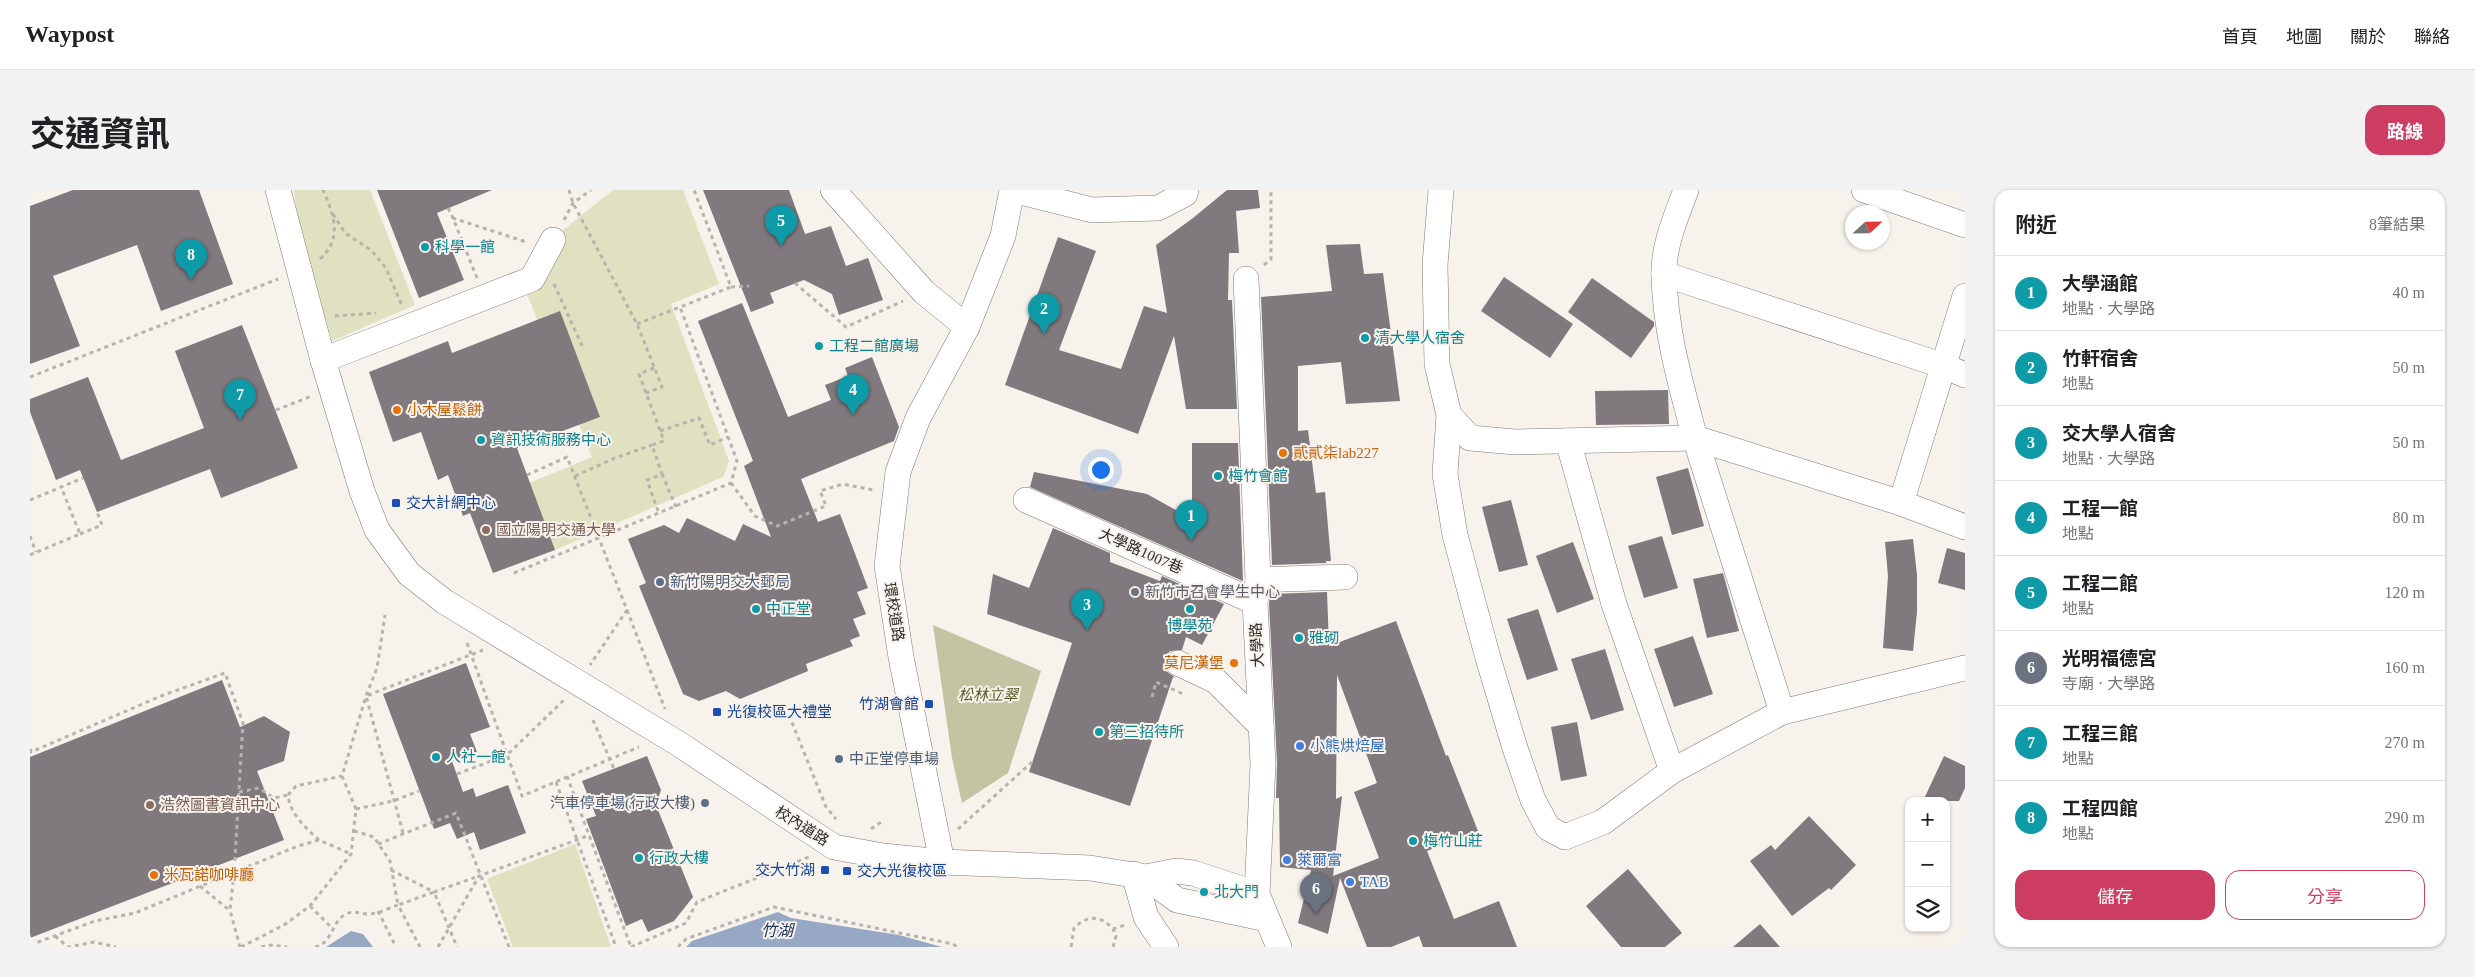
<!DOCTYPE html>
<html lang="zh-TW">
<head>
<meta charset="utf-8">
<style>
	:root { --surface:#fff; --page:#f2f2f2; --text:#202124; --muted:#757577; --line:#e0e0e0; --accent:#cd3d62 }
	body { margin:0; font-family:"Times New Roman","Noto Sans TC",serif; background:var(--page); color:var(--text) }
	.controls { position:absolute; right:15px; bottom:15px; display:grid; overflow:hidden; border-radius:10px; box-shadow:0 1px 4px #0004 }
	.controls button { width:45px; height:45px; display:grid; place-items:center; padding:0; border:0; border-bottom:1px solid var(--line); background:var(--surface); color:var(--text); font:25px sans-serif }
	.compass { position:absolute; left:1815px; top:15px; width:45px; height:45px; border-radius:50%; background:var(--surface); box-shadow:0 1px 4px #0004; rotate:68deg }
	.you { position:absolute; left:1070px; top:279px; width:18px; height:18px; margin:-12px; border:4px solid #fff; border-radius:50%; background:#1a73e8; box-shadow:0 0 0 8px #1a73e833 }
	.badge { display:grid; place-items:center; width:32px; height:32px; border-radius:50%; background:var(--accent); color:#fff; font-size:16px; font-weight:700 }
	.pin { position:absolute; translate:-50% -41px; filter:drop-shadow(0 1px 2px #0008) }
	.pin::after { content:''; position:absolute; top:26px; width:18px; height:15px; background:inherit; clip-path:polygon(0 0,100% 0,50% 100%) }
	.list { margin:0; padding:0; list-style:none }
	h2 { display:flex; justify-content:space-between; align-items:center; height:65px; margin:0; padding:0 20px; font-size:21px }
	h2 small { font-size:16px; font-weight:400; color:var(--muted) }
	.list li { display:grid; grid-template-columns:32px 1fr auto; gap:15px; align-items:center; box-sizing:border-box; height:75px; padding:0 20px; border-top:1px solid var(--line) }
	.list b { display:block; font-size:19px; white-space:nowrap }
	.list p { margin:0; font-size:16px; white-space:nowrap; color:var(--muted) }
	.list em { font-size:16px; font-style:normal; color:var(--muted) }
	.actions { display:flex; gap:10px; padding:15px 20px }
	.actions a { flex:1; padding:11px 0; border:1px solid var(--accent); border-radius:15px; text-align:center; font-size:18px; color:var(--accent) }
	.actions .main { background:var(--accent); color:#fff }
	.icon { flex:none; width:28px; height:28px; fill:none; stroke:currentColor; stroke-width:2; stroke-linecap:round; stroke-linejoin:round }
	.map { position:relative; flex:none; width:1935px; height:757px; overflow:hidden; border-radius:15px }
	header { display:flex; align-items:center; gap:30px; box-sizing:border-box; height:70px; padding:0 25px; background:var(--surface); border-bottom:1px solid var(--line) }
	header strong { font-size:24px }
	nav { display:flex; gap:28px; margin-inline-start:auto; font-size:18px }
	.intro { display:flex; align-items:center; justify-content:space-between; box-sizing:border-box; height:120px; padding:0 30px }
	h1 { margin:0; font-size:35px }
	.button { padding:12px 22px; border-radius:15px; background:var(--accent); color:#fff; font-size:18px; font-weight:700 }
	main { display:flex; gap:30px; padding:0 30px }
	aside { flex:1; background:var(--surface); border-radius:15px; box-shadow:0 1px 4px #0004 }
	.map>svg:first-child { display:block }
	.green { fill:#dfe1c0 }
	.forest { fill:#c2c4a2 }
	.water { fill:#97a8c5 }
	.building { fill:#80797d; fill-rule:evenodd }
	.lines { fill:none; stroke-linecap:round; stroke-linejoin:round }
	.minor-casing { stroke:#7f7b75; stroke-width:26 }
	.path { stroke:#b7b3ad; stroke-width:3; stroke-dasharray:4 4; stroke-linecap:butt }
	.minor { stroke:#fff; stroke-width:25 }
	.culture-dot { fill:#0f9aa8; stroke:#f7f2eb; stroke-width:2 }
	.food-dot { fill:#e8710a; stroke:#f7f2eb; stroke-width:2 }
	.transit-dot { fill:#1a4fb4; stroke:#f7f2eb; stroke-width:2 }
	.education-dot { fill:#8d6e63; stroke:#f7f2eb; stroke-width:2 }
	.service-dot { fill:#5c6f8a; stroke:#f7f2eb; stroke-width:2 }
	.worship-dot { fill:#6b7280; stroke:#f7f2eb; stroke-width:2 }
	.shop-dot { fill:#3f7fe0; stroke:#f7f2eb; stroke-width:2 }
	.labels { text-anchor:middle; stroke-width:4; stroke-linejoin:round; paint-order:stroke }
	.culture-label { font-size:15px; fill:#0d838f; stroke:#f7f2eb; text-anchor:start }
	.food-label { font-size:15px; fill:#c56008; stroke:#f7f2eb; text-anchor:start }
	.transit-label { font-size:15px; fill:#164399; stroke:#f7f2eb; text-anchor:start }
	.education-label { font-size:15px; fill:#785e54; stroke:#f7f2eb; text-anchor:start }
	.street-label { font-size:15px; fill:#2d2b29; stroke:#f7f2eb }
	.service-label { font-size:15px; fill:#4e5e75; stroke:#f7f2eb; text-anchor:start }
	.worship-label { font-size:15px; fill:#5b616d; stroke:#f7f2eb; text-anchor:start }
	.park-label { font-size:15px; font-style:italic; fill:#585a22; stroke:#f7f2eb }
	.shop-label { font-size:15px; fill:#366cbe; stroke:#f7f2eb; text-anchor:start }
	.water-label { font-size:16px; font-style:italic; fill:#20355d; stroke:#f7f2eb }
</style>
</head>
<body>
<header>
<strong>Waypost</strong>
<nav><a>首頁</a><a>地圖</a><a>關於</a><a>聯絡</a></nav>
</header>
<div class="intro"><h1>交通資訊</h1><a class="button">路線</a></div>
<main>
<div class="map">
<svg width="1935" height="757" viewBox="0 0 1935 757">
	<rect width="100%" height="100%" fill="#f7f2eb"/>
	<g class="green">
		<path d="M264,0h76l45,115 -83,36 -35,-122z"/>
		<path d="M583,0h70l36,94 -48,20 58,157 -6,16 -168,73 -21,3 -24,-62 82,-34 -65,-163 36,-64z"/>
		<path d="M545,654l36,103h-98l-26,-68z"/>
	</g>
	<path class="forest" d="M903,435l108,46 -33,102 -46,30 -10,-45z"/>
	<g class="water">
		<path d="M748,722l13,6 108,17 43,12h-256l6,-6z"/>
		<path d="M321,741l12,3 10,13h-47z"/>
	</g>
	<g class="building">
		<path d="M43,0h126l34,94 -72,27 -24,-66 -84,31 27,70 -50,18v-158z"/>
		<path d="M347,0h115l-55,23 27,67 -45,18z"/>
		<path d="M673,0h86l16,44 26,-8 15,40 22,-8 15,42 -44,15 -7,-21 -28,-14 -34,13 4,10 -23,9z"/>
		<path d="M1197,0h31l2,18 -24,3 3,42h-10l-1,47h4l5,109h-51l-12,-73 -36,98 -133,-49 53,-148 38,14 -37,99 62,19 23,-63 23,7 -11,-68 37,-27z"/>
		<path d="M1330,54l4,30 19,-1 17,128 -54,3 -5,-42 -43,4v65l10,-1 8,63 9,-1 6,69h-5v2l-54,2 -11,-268 71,-6 -6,-46z"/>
		<path d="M1474,87l69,47 -23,34 -69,-47z"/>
		<path d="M1562,88l62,44v4l-23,32 -63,-46z"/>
		<path d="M712,113l46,114 43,-17 -6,-15 23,-9 -3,-8 27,-11 27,70 -5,14 -93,38 17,43 22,-8 28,74 -11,4 9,22 -13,5 7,17 -10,4 3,6 -47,18 2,7 -68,28 -14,-8 -27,10 -16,-7 -44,-108 7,-3 -18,-44 36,-14 15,8 8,-15 48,23 8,-17 28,13 -27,-71 9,-5 -55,-140z"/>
		<path d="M530,121l40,106 -83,31 38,102 -62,23 -23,-60 -7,3 -15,-41 -10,5 -17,-48 -28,10 -24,-70 79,-31 4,12z"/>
		<path d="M212,135l56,143 -77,30 -11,-29 -113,43 -17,-42 -24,10 -26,-68v-13l58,-22 33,83 83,-32 -29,-77z"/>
		<path d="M1638,200l1,34 -73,1 -1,-34z"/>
		<path d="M1162,253h46l5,138 -213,-94 4,-15 113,22 45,25z"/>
		<path d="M1658,278l16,58 -32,9 -16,-58z"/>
		<path d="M1481,310l17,65 -29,7 -17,-65z"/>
		<path d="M1023,338l57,25v9l50,19 2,-5 62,28 -22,41 -16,-8 -4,13 -12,1 -5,6 1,14 10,7 -3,-1 -43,129 -101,-34 43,-129 -85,-29 6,-40 36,14z"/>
		<path d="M1632,346l16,52 -34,10 -16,-52z"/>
		<path d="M1883,349l4,36v37l-4,39 -30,-3 5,-72 -3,-34z"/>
		<path d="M1543,352l21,57 -37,14 -21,-57z"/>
		<path d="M1917,358l18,5v37l-27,-7z"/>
		<path d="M1693,383l16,58 -32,7 -14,-59z"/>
		<path d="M1297,402l2,54 67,-25 50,135 2,-1 30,76 -51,20 27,68 45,-18 18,46h-94l-4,-11 -28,11h-24l-27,-69 -12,56 -30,-11 13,-53 -31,-3 -1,-69h-3l1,-35 -8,-160 2,-9zM1307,485l40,108 -23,9 25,66 -46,18 9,-80 -6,3z"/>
		<path d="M1508,419l20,61 -31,10 -20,-61z"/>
		<path d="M1663,446l20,58 -39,13 -20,-58z"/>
		<path d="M1575,459l19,61 -33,10 -20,-61z"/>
		<path d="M436,473l24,64 -20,7 7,18 -25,9 11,31 10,-4 3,9 32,-12 18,48 -46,17 -6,-18 -17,7 -7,-16 -16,6 -51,-135z"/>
		<path d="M192,490l18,47 24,-11 26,16 -6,29 -27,10 27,69 -254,98v-181z"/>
		<path d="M1547,532l10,54 -26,5 -10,-54z"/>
		<path d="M617,566l14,34 -5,15 37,92 -19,24 -26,11 -6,-13 -16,7 -40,-107 10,-3 -14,-35z"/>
		<path d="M1914,566l21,10v22l-6,13h-36z"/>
		<path d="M1779,626l47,49 -25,25 -2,-2 -37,28 -42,-55 21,-16 4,5z"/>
		<path d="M1598,679l54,64 -17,14h-44l-35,-41z"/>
		<path d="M1730,734l20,23h-47z"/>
	</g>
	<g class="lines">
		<g class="minor-casing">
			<g id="minor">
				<path d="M248,0l45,170 39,131 15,39 32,44 36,28 234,142 155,103 49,9 59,6 148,6 56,9 30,-6 17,2 64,21"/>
				<path d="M803,0l91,102 43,35"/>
				<path d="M983,0l79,20 66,-2 27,-14 1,-4"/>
				<path d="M1411,0l-6,75 2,99 12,51 21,23 45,4 180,-4 87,274"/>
				<path d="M1656,0c-10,27 -23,56 -22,85 1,56 17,110 31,163l206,65 64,24"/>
				<path d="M1834,0l101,35"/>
				<path d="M1634,84l280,92 21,9"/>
				<path d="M1216,89l12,301 -3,22 8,162 -6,130 22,53"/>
				<path d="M293,170l209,-81 21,-39"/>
				<path d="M1419,225l-4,59 10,61 33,123 27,90 18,52 15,28 17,9 38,-15 69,-51 110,-59 183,-44"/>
				<path d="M1538,251l46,163 58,167"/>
				<path d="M996,310l229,102"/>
				<path d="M1871,313l64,-207"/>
				<path d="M1228,390l87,-3"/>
				<path d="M1148,473l38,18 45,45"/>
				<path d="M912,672l-41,-205 -14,-91 11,-94 20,-54 49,-91 36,-91 9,-46"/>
				<path d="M1104,684l12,43 20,30"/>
				<path d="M1116,687l31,23 90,19"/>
			</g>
		</g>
		<g class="path">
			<path d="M539,0l4,13 64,121 25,63 -16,6"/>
			<path d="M418,18l5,10"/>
			<path d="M303,24l12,19 26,17 15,18 16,38"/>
			<path d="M534,30l9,-17 18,-13"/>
			<path d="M290,69c23,-21 14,-44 3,-69"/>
			<path d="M1234,75l7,-6v-69"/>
			<path d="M447,88l-24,-60 73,24"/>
			<path d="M765,93l51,44 57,-26"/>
			<path d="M524,94l30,66"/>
			<path d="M701,97l18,-1"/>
			<path d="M305,126l41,-3"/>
			<path d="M607,134l43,-17"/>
			<path d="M624,178l-15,6 25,67 -12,4 10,29 -15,6 12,34"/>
			<path d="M0,187l248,-98"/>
			<path d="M246,220l36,-14"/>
			<path d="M630,241l39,-13 11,27 18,-8"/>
			<path d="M632,284l14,33"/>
			<path d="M497,285l40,-18 60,153 -37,55"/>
			<path d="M545,286l40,-18 37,-13"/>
			<path d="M701,293l24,33 22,10 49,-20 -6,-15 23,-7 30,6"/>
			<path d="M0,310l53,-22"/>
			<path d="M50,344l22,-9 -5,-13"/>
			<path d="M0,346l6,16"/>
			<path d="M0,365l50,-21 -19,-47"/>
			<path d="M484,383l217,-90 6,-22 -57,-154 51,-20 -37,-97"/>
			<path d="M597,420l38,99"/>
			<path d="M437,453l55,153 117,-49"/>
			<path d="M1122,507l4,-15 25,11 1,-3"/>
			<path d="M759,525l37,92 10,12"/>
			<path d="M563,530l21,49"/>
			<path d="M0,559l1,3 130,-56 64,-23 18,50 -9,151 -4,36 10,37"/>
			<path d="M427,584l50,-19 57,-55"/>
			<path d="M537,586l64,171"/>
			<path d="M526,592l60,165"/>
			<path d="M209,602l20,-4 15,10 14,-3"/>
			<path d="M326,619l37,-8 26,-10"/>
			<path d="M841,639l13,-9"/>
			<path d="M928,639l74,-67"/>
			<path d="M324,641l20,6 16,24 8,44 36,-13 23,55"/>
			<path d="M373,643l-37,-137 117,-46"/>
			<path d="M289,650c-14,-13 -29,-26 -31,-45l8,-9 46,-10"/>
			<path d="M348,654l78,-31 53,134"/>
			<path d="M361,680l43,22 45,-16"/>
			<path d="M170,696l29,24"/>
			<path d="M280,716l23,23"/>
			<path d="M348,721l18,36"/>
			<path d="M25,746l13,11 26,-5 22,5"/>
			<path d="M0,755l65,-24 40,-8 163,-67 21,-6 32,14"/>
			<path d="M211,757l43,-22 26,-19 41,-52 5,-45 -14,-33 24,-80 11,-28 8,-53"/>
			<path d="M231,757l10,-2 16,2"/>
			<path d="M285,757c18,-4 16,-25 31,-33 8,-4 14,0 22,0 10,0 21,-6 30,-9l22,42"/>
			<path d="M408,757l41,-71 111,-41"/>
			<path d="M601,757l55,-24 11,-21 112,-45"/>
			<path d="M648,757l8,-8 88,-32 179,37 4,3"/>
			<path d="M1041,757l3,-19c13,-13 27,-13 39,1l12,-4"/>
			<path d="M1083,757l3,-11 -3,-7"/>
		</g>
		<use href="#minor" class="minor"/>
	</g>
	<g class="culture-dot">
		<circle cx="395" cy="57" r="5"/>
		<circle cx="1335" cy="148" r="5"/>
		<circle cx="789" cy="156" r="5"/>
		<circle cx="451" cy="250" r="5"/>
		<circle cx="1188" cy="286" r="5"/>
		<circle cx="726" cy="419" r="5"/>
		<circle cx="1160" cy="419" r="5"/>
		<circle cx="1269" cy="448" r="5"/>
		<circle cx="1069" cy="542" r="5"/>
		<circle cx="406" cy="567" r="5"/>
		<circle cx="1383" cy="651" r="5"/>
		<circle cx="609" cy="668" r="5"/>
		<circle cx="1174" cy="702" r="5"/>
	</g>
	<g class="food-dot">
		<circle cx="367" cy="220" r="5"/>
		<circle cx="1253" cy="263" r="5"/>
		<circle cx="1204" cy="473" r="5"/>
		<circle cx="124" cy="685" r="5"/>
	</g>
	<g class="transit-dot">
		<rect x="361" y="308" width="10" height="10" rx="2.5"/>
		<rect x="894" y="509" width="10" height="10" rx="2.5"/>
		<rect x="682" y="517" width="10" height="10" rx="2.5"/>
		<rect x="790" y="675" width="10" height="10" rx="2.5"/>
		<rect x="812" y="676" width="10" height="10" rx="2.5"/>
	</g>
	<g class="education-dot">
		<circle cx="456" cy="340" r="5"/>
		<circle cx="120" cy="615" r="5"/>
	</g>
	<g class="service-dot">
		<circle cx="630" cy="392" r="5"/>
		<circle cx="809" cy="569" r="5"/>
		<circle cx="675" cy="613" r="5"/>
	</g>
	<circle class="worship-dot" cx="1105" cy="402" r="5"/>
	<g class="shop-dot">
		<circle cx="1270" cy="556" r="5"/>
		<circle cx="1257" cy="670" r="5"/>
		<circle cx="1320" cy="692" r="5"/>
	</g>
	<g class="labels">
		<g class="culture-label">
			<text x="405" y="62">科學一館</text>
			<text x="1345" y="153">清大學人宿舍</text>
			<text x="799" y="161">工程二館廣場</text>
			<text x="461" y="255">資訊技術服務中心</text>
			<text x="1198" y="291">梅竹會館</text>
			<text x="736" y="424">中正堂</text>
			<text x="1160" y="441" text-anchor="middle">博學苑</text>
			<text x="1279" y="453">雅砌</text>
			<text x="1079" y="547">第三招待所</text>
			<text x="416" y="572">人社一館</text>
			<text x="1393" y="656">梅竹山莊</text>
			<text x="619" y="673">行政大樓</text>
			<text x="1184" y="707">北大門</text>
		</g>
		<g class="food-label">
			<text x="377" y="225">小木屋鬆餅</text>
			<text x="1263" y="268">貳貳柒lab227</text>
			<text x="1194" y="478" text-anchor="end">莫尼漢堡</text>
			<text x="134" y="690">米瓦諾咖啡廳</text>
		</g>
		<g class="transit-label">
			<text x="376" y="318">交大計網中心</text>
			<text x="889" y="519" text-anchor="end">竹湖會館</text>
			<text x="697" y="527">光復校區大禮堂</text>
			<text x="785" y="685" text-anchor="end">交大竹湖</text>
			<text x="827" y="686">交大光復校區</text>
		</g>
		<g class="education-label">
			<text x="466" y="345">國立陽明交通大學</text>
			<text x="130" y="620">浩然圖書資訊中心</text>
		</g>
		<g class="street-label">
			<text transform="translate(1111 361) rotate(24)" y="5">大學路1007巷</text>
			<text transform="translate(864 422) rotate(81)" y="5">環校道路</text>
			<text transform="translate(1227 455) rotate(-93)" y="5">大學路</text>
			<text transform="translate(772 636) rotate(32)" y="5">校內道路</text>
		</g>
		<g class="service-label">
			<text x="640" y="397">新竹陽明交大郵局</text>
			<text x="819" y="574">中正堂停車場</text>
			<text x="665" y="618" text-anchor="end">汽車停車場(行政大樓)</text>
		</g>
		<g class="worship-label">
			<text x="1115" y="407">新竹市召會學生中心</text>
		</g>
		<g class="park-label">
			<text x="958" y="510">松林立翠</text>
		</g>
		<g class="shop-label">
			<text x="1280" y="561">小熊烘焙屋</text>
			<text x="1267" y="675">萊爾富</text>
			<text x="1330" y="697">TAB</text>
		</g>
		<g class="water-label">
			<text x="747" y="746">竹湖</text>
		</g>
	</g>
</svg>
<div class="controls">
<button>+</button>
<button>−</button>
<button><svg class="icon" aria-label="layers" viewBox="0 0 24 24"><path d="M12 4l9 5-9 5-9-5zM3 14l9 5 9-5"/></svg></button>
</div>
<svg class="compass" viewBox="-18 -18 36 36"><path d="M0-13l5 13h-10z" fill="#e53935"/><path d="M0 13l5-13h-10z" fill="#757577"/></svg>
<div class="you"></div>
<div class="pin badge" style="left:1161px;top:351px;background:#0f9aa8">1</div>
<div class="pin badge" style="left:1014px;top:144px;background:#0f9aa8">2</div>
<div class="pin badge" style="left:1057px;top:440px;background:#0f9aa8">3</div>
<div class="pin badge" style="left:823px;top:225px;background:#0f9aa8">4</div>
<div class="pin badge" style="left:751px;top:56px;background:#0f9aa8">5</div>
<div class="pin badge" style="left:1286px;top:724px;background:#6b7280">6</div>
<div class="pin badge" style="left:210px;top:230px;background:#0f9aa8">7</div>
<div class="pin badge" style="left:161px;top:90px;background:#0f9aa8">8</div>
</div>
<aside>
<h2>附近<small>8筆結果</small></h2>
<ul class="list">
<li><span class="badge" style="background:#0f9aa8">1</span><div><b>大學涵館</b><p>地點 · 大學路</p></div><em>40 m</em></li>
<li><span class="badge" style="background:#0f9aa8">2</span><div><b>竹軒宿舍</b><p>地點</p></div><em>50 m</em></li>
<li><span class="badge" style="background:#0f9aa8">3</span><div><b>交大學人宿舍</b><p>地點 · 大學路</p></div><em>50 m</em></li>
<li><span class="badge" style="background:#0f9aa8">4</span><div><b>工程一館</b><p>地點</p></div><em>80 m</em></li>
<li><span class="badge" style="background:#0f9aa8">5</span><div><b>工程二館</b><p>地點</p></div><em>120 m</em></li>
<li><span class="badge" style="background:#6b7280">6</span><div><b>光明福德宮</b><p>寺廟 · 大學路</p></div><em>160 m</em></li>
<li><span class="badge" style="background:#0f9aa8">7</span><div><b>工程三館</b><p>地點</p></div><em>270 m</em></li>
<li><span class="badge" style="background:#0f9aa8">8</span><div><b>工程四館</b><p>地點</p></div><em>290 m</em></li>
</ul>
<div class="actions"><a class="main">儲存</a><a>分享</a></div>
</aside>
</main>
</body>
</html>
